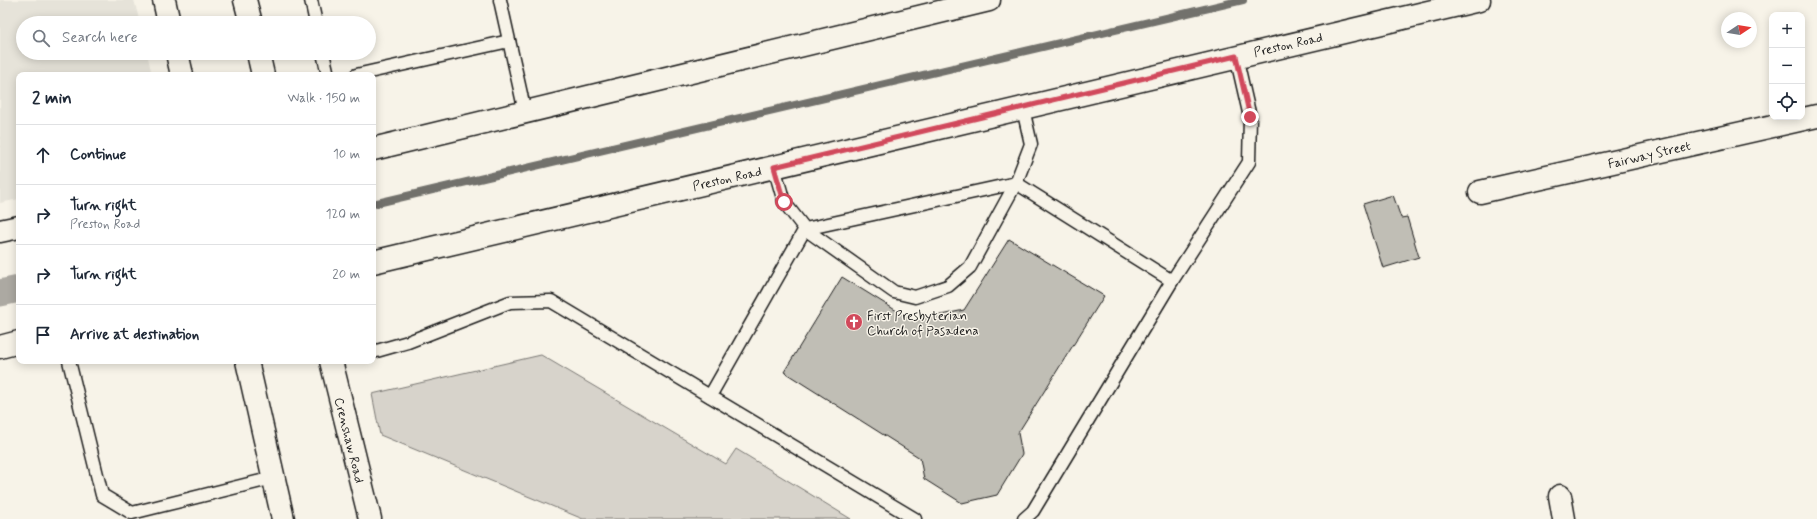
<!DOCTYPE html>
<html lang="en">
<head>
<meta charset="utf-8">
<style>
	:root { --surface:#fff; --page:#f6f6f7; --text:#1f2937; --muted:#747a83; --line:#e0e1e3 }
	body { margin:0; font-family:Mynerve,sans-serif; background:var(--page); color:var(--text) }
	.controls { position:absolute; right:12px; top:12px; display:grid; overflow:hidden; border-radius:8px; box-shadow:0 2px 10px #0003 }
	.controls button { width:36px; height:36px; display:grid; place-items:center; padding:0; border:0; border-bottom:1px solid var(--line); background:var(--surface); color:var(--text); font:20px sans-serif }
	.compass { position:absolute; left:1721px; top:12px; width:36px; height:36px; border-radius:50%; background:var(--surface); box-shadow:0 2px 10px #0003; rotate:78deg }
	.stop { position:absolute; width:12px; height:12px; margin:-9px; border:3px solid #d1495b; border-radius:50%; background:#fff }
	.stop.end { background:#d1495b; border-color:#fff; box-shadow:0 1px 4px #0008 }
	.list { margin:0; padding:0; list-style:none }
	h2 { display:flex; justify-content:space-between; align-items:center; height:52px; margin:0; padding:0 16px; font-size:17px }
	h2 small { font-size:13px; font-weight:400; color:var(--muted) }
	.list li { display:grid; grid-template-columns:26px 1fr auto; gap:12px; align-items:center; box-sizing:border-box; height:60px; padding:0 16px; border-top:1px solid var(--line) }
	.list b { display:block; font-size:15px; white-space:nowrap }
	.list p { margin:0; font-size:13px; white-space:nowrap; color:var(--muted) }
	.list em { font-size:13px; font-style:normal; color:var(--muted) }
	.icon { flex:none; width:22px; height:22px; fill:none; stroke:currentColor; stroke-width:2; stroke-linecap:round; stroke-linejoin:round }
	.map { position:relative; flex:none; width:1817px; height:519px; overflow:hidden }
	.search { position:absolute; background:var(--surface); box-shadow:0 2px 10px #0003; left:16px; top:16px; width:360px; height:44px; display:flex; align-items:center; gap:10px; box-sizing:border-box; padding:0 14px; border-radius:22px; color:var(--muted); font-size:15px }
	.panel { position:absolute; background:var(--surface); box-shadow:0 2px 10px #0003; left:16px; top:72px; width:360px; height:292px; border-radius:8px }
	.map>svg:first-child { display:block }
	.built { fill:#e6e3d9 }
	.green { fill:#d7d3cb; stroke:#7a7874 }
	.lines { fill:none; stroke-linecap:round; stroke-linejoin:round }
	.stream { stroke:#72716c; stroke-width:8 }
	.canal { stroke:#aca9a2; stroke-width:27 }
	.building { fill:#c0beb5; stroke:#1c1c1c }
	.service-casing { stroke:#1c1c1c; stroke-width:15 }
	.minor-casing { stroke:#1c1c1c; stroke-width:25 }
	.secondary-casing { stroke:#1c1c1c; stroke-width:25 }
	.service { stroke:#f7f3e8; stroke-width:12 }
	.minor { stroke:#f7f3e8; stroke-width:22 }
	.secondary { stroke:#f7f3e8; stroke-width:22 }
	.route { stroke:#d1495b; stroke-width:5 }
	.labels { text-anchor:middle; stroke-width:3; stroke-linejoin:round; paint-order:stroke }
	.street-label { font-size:13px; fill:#1c1c1c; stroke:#f7f3e8 }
	.poi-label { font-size:13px; fill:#1c1c1c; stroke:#f7f3e8; text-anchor:start }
</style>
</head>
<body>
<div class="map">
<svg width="1817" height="519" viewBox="0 0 1817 519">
	<rect width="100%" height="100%" fill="#f7f3e8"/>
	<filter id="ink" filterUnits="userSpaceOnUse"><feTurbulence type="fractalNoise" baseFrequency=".025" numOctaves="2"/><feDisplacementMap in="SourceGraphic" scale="8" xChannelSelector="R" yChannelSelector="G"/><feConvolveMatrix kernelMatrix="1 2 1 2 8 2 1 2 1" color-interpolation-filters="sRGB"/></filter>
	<g filter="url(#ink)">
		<path class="built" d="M0,0h134l6,23h-117v30h124l5,22h-133v124l-19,4z"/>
		<path class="green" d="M541,355l185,109 10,-15 115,70h-268l-203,-84 -8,-41z"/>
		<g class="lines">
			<path class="stream" d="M373,204l870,-204"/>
			<path class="canal" d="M0,293l19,-4"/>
		</g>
		<g class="building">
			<path d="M1393,195l8,23 6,-1 12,40 -36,11 -20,-64z"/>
			<path d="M1009,239l95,57 -86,137 4,21 -25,41 -35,8 -38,-24 -4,-21 -136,-86 58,-95 71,44 51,-11z"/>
		</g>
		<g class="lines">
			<g class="service-casing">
				<g id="service">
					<path d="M311,0l5,23"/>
					<path d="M500,0l25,112"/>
					<path d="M323,53l5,22"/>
					<path d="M356,75l153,-34"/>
					<path d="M774,167l10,35 21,27 211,-46 15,-39 -8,-35"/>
					<path d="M373,352l35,-10 102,-40 41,-1 364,218"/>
					<path d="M69,361l33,134 30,18 141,-35"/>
					<path d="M710,396l95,-167 89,63 21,5 33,-11 22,-19 46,-84 156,98"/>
					<path d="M1024,519l9,-8 139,-230 77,-119 1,-45 -14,-61"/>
				</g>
			</g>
			<g class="minor-casing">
				<g id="minor">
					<path d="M1480,192l337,-76"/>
					<path d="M1560,496l4,23"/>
				</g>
			</g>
			<g class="secondary-casing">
				<g id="secondary">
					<path d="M164,0l5,23"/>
					<path d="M245,0l6,23"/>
					<path d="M177,53l5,22"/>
					<path d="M258,53l5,22"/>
					<path d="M373,149l616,-149"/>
					<path d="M0,231l19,-4"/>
					<path d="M373,262l1106,-262"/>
					<path d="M0,347l19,-5"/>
					<path d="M247,361l36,158"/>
					<path d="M331,361l39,158"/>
				</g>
			</g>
			<use href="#service" class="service"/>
			<use href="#minor" class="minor"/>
			<use href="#secondary" class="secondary"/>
		</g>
	</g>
	<g class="lines" filter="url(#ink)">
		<path class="route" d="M784,202l-10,-35 462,-111 14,61"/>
	</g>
	<defs>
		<g id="church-disc" transform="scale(0.9)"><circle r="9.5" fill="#d1495b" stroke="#f7f3e8"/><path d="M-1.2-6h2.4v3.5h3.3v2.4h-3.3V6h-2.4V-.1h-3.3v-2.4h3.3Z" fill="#fff"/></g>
	</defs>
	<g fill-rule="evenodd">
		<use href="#church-disc" x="854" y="322"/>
	</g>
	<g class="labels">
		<g class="street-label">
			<text transform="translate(1288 44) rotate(-13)" y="5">Preston Road</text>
			<text transform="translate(1649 154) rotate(-13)" y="5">Fairway Street</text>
			<text transform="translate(727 178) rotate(-13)" y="5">Preston Road</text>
			<text transform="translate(350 440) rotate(76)" y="5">Crenshaw Road</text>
		</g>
		<g class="poi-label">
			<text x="867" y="320">First Presbyterian<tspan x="867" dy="15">Church of Pasadena</tspan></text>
		</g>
	</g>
</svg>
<div class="controls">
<button>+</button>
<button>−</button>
<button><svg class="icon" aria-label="locate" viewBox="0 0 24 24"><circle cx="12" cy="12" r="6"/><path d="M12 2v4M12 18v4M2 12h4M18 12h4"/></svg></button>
</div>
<svg class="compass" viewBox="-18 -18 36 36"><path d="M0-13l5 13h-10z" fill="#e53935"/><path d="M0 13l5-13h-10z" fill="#747a83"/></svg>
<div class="stop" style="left:784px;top:202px"></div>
<div class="stop end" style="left:1250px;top:117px"></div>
<div class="search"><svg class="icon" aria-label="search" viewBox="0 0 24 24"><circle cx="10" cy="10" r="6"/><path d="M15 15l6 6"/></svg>Search here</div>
<section class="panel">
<h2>2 min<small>Walk · 150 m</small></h2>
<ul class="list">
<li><svg class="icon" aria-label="ahead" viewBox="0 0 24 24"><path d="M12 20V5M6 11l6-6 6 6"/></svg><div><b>Continue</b></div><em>10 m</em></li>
<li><svg class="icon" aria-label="right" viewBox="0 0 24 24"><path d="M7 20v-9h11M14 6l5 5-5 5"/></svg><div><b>Turn right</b><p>Preston Road</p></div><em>120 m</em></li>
<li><svg class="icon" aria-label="right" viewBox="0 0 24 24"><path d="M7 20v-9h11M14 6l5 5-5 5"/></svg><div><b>Turn right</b></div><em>20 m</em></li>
<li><svg class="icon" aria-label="arrive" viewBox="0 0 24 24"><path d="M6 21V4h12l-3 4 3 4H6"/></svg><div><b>Arrive at destination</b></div></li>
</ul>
</section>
</div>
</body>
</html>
